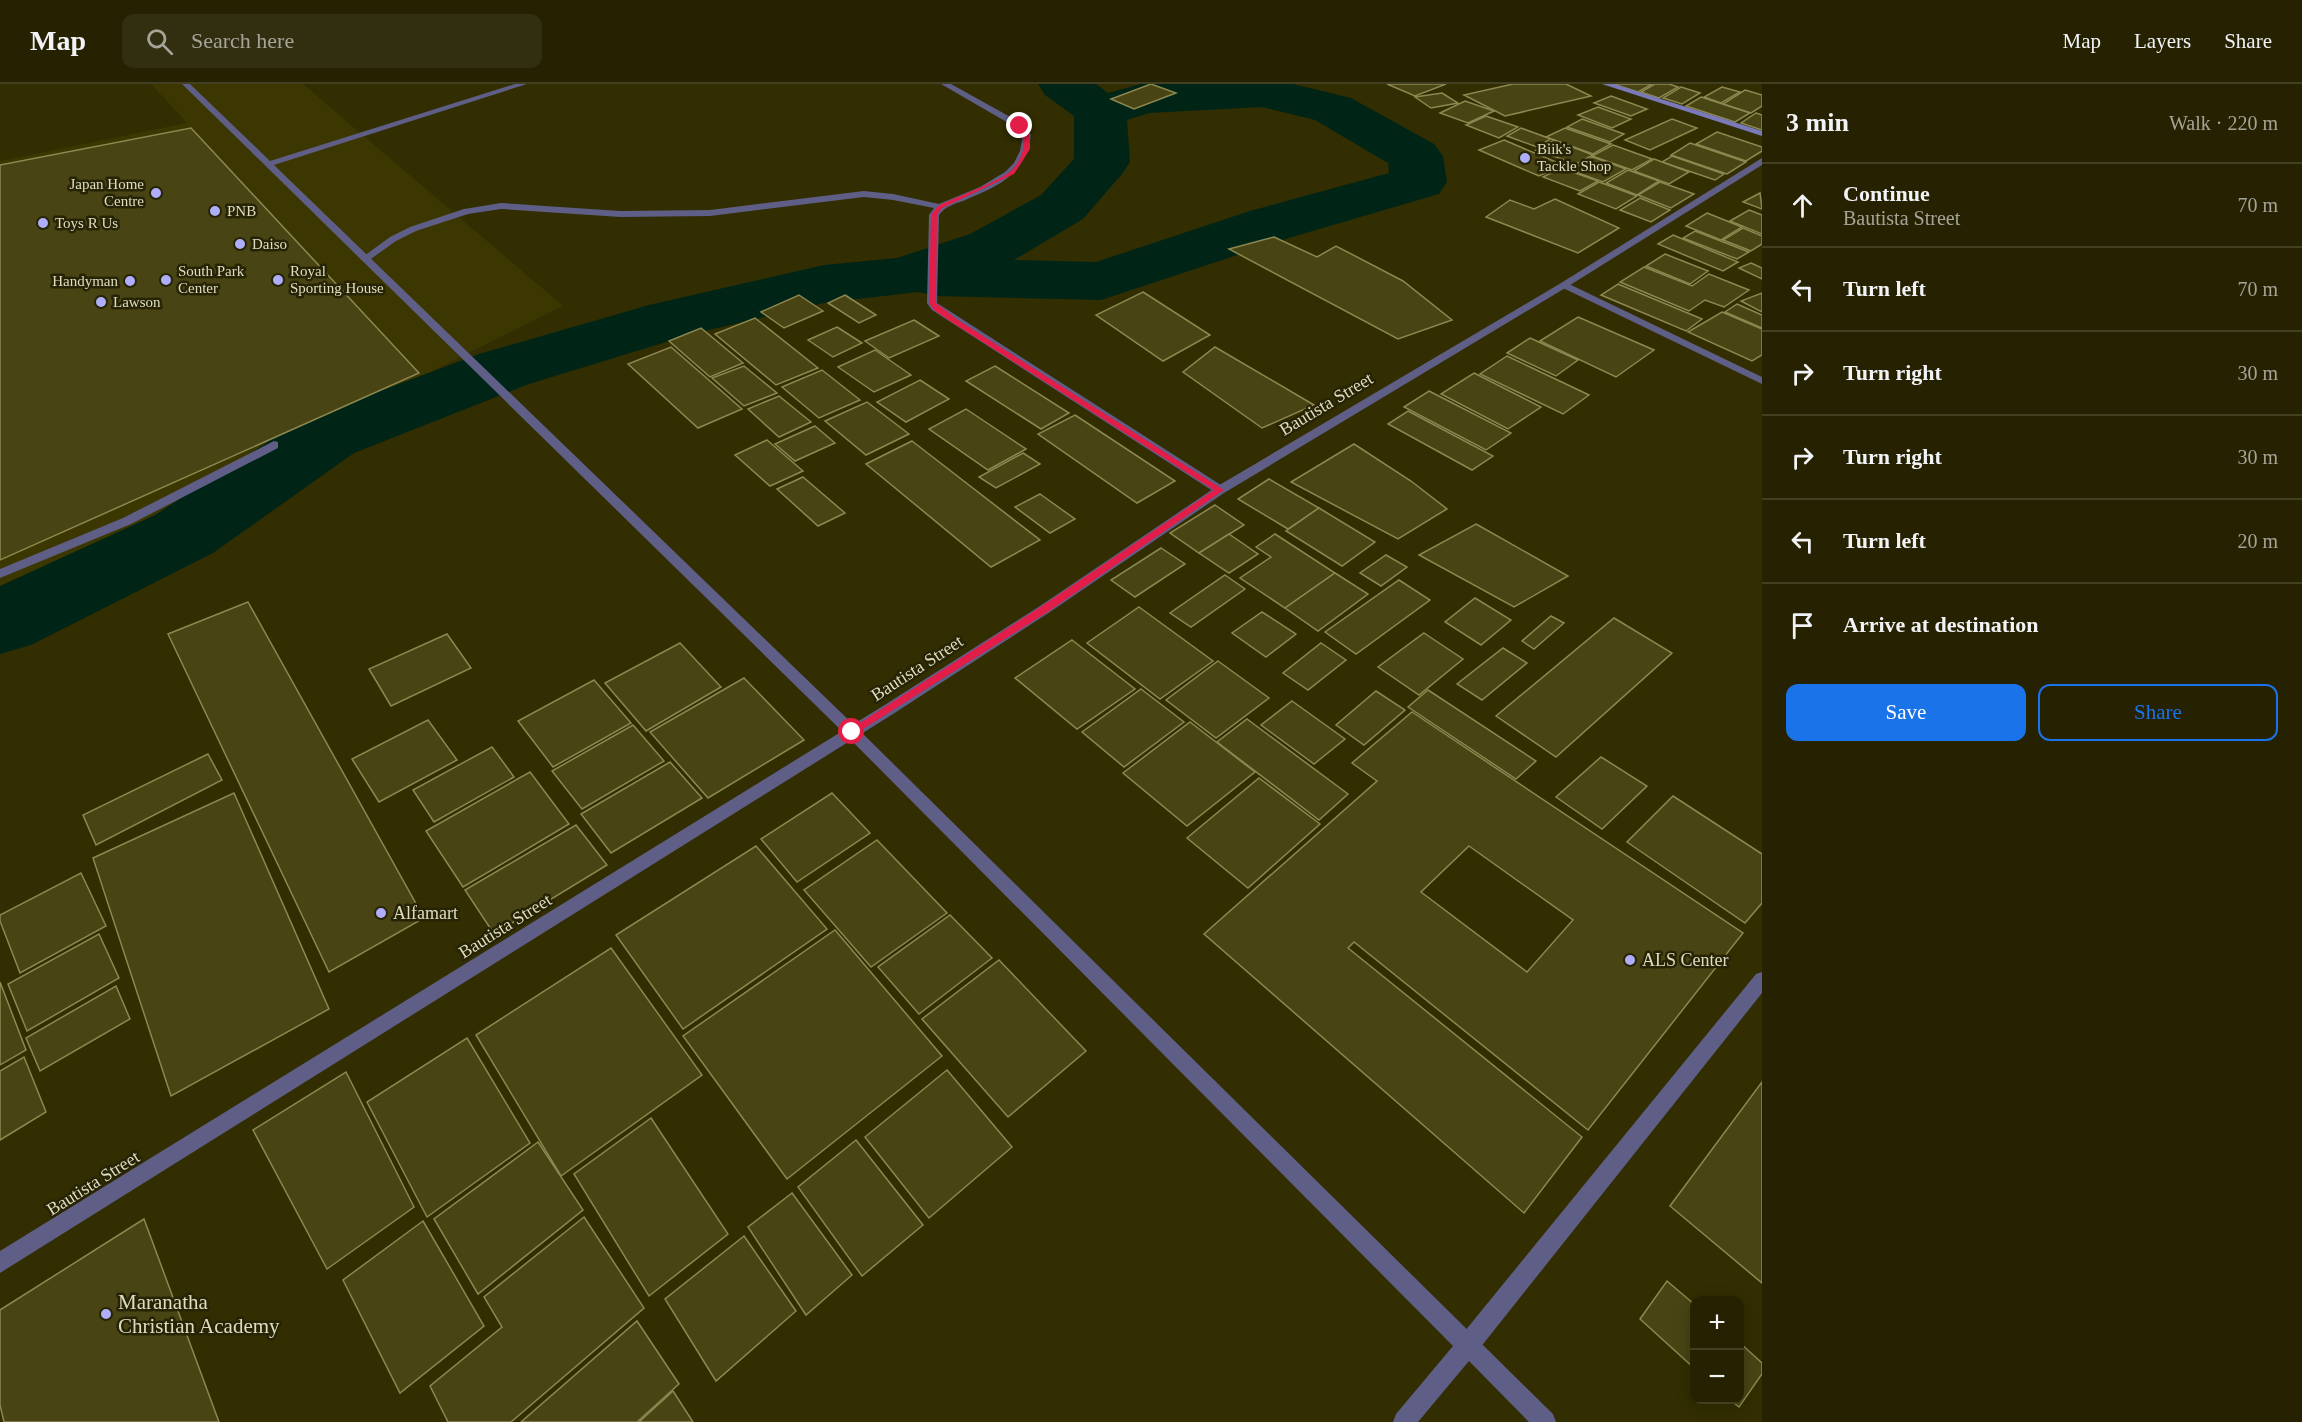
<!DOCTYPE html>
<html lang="en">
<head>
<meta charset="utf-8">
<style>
	:root { --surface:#262201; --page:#322f10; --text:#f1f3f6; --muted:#a4a499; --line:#423f23; --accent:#1a73e8 }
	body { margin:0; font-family:Georgia,serif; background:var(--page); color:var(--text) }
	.controls { position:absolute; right:18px; bottom:18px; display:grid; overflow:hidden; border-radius:12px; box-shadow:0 3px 15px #0003 }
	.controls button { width:54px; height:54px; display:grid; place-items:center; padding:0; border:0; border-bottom:2px solid var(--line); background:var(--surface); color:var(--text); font:30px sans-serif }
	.stop { position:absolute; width:18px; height:18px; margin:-14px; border:4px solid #e11d48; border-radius:50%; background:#fff }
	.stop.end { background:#e11d48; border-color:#fff; box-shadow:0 2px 6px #0008 }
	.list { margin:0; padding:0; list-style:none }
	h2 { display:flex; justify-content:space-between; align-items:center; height:78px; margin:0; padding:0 24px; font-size:26px }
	h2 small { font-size:20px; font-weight:400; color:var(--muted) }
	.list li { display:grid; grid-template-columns:39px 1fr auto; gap:18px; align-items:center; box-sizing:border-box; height:84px; padding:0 24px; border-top:2px solid var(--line) }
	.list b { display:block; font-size:22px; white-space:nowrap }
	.list p { margin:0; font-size:20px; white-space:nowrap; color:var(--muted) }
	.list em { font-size:20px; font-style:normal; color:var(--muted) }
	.actions { display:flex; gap:12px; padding:18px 24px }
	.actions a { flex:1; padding:14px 0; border:2px solid var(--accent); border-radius:12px; text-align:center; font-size:21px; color:var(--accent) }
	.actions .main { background:var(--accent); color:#fff }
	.icon { flex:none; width:33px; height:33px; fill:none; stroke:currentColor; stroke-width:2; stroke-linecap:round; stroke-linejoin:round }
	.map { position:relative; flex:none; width:1762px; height:1338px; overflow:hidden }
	header { display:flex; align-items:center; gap:36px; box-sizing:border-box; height:84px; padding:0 30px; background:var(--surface); border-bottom:2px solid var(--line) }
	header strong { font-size:28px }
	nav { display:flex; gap:33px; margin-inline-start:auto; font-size:21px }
	.search { width:420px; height:54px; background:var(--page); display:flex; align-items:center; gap:15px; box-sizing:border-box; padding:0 21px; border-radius:12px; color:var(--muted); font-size:22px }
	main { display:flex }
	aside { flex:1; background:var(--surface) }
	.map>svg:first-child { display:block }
	.built { fill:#3c3701 }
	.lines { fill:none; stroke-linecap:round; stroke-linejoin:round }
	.river { fill:#002517; fill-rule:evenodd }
	.building { fill:#484414; stroke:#8d8850; stroke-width:1.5; fill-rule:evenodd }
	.service { fill:#5e5e87; fill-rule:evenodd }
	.minor { fill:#5e5e87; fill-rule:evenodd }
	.tertiary { fill:#5e5e87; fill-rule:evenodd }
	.secondary { fill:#7a79ba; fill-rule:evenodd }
	.route { fill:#e11d48 }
	.poi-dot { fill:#afaefa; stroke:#272406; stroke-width:2 }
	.labels { text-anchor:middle; stroke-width:5; stroke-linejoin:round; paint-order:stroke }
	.far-poi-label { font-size:15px; fill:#dfddc1; stroke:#272406; text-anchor:start }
	.street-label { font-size:18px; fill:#dfddc1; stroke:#272406 }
	.poi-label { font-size:18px; fill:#dfddc1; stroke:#272406; text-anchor:start }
	.near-poi-label { font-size:21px; fill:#dfddc1; stroke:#272406; text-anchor:start }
</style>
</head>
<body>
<header>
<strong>Map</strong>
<div class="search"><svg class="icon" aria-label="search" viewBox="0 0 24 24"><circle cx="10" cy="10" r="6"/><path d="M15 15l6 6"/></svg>Search here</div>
<nav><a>Map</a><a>Layers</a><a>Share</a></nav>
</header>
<main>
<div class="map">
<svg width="1762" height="1338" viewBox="0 0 1762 1338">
	<rect width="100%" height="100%" fill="#322e01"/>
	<path class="built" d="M151,0h152l260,222 -118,59 -152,72 -77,70 -216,90v-436l187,-38z"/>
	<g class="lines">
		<path class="river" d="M1038,0h58l12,9 33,-9h152l58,14 83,46 9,12 4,26 -8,12 -147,43 -191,63 -165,-4 -18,-4 -94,11 -132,31 -163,50 -175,69 -141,100 -182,92 -31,9v-68l155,-71 145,-94 179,-67 170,-49 175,-40 73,-7 73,-24 71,-39 33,-36v-43l-29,-21zM1262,23l53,13 73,43 1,10 -139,38 -154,51 -82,-2 69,-41 39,-45 8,-12 -3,-42 22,-7z"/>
	</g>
	<g class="building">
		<path d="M1151,0l25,9 -42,16 -23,-10z"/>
		<path d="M1387,0h59l-31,12z"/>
		<path d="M1513,0h53l25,12 -86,20 -41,-21z"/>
		<path d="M1613,0h39l-14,8z"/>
		<path d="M1655,0h14l9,3 -19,11 -18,-6z"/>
		<path d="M1681,3l19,6 -18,11 -19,-6z"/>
		<path d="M1722,3l18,5 -19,11 -17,-6z"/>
		<path d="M1745,6l17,5v11l-11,7 -28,-9z"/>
		<path d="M1442,9l16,10 -27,5 -16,-11z"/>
		<path d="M1611,12l36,13 -16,7 -37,-13z"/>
		<path d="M1701,13l49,16 -15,9 -49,-16z"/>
		<path d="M1465,17l29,10 -26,12 -28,-10z"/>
		<path d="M1598,23l33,12 -19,9 -34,-13z"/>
		<path d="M1756,29l6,2v15l-21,-7z"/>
		<path d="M1486,32l32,11 -19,11 -33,-13z"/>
		<path d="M1582,35l42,15 -14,8 -43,-15z"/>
		<path d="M1672,35l25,9 -47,22 -25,-10z"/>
		<path d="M191,44l228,245 -419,187v-395z"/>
		<path d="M1521,44l30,11 -14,8 -30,-11z"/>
		<path d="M1565,44l46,16 -18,10 -47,-17z"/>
		<path d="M1717,48l45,15v4l-16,10 -50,-17z"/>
		<path d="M1504,56l59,25 -24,11 -60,-26z"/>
		<path d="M1554,56l39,15 -17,9 -40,-14z"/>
		<path d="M1690,59l56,19 -19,12 -56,-19z"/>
		<path d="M1613,61l39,14 -20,11 -40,-14z"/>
		<path d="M1672,72l52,18 -9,6 -53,-18z"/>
		<path d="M1593,73l33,12 -23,13 -33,-12z"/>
		<path d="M1654,75l35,13 -20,12 -35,-13z"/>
		<path d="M1561,84l37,13 -18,10 -37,-14z"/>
		<path d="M1628,86l31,11 -22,14 -31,-12z"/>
		<path d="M1599,98l38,14 -21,13 -38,-15z"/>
		<path d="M1660,98l34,12 -23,14 -33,-13z"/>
		<path d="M1760,109l2,16 -19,-7z"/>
		<path d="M1640,114l30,12 -19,12 -31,-12z"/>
		<path d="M1555,115l64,29 -41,25 -92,-36 24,-17 24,9z"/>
		<path d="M1749,126l13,5v19l-32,-13z"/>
		<path d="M1707,129l35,14 -21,13 -35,-14z"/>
		<path d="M1743,144l19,8v8l-11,7 -28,-11z"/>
		<path d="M1695,147l54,21 -12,7 -54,-21z"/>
		<path d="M1673,151l65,27 -15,9 -65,-27z"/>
		<path d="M1274,153l43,20 19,-11 67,35 49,39 -54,19 -169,-90z"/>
		<path d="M1665,170l43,17 -18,13 -44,-18z"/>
		<path d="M1751,179l11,5v11l-23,-11z"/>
		<path d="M1644,183l48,19 17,-12 40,16 -25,17 -19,-7 -16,11 -69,-29z"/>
		<path d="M1618,200l84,35 -16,12 -85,-36z"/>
		<path d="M1143,208l67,43 -47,26 -67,-46z"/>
		<path d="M1762,209v19l-21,-11z"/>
		<path d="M799,211l24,16 -39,17 -23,-16z"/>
		<path d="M845,211l31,20 -17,8 -31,-20z"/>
		<path d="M1737,220l25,11v13l-37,-16z"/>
		<path d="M1722,228l40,17v26l-10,6 -64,-29z"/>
		<path d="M1578,233l76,33 -38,27 -76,-36z"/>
		<path d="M755,234l63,50 -42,17 -61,-51z"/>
		<path d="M914,236l25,16 -50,22 -24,-17z"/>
		<path d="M837,243l25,16 -29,14 -25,-17z"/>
		<path d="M701,244l42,35 -33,14 -41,-36z"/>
		<path d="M1530,254l48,22 -22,16 -49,-23z"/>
		<path d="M671,263l71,62 -44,19 -70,-64z"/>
		<path d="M1215,263l99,58 -52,23 -79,-56z"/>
		<path d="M875,266l36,25 -37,17 -36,-25z"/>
		<path d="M1507,272l82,39 -26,19 -83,-40z"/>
		<path d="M744,282l33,27 -33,13 -32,-28z"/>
		<path d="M995,282l74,47 -28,16 -75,-48z"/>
		<path d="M822,286l38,30 -41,18 -37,-31z"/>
		<path d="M1474,289l67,34 -33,22 -67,-35z"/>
		<path d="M920,296l29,19 -43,23 -29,-20z"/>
		<path d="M1429,307l82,42 -25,17 -82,-43z"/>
		<path d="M779,312l32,26 -32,15 -31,-28z"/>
		<path d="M867,318l42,32 -43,21 -41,-34z"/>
		<path d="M966,325l60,40 -38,21 -59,-41z"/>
		<path d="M1408,327l85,45 -21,14 -84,-46z"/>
		<path d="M1075,331l100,66 -38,22 -99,-69z"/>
		<path d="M815,342l20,17 -40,18 -20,-17z"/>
		<path d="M767,356l36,31 -33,15 -35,-31z"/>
		<path d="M912,357l128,99 -49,27 -125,-103z"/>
		<path d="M1354,360l57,37 36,28 -49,30 -107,-57z"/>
		<path d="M1023,369l17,11 -44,24 -17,-11z"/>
		<path d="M803,393l42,36 -27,13 -41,-37z"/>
		<path d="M1269,395l50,29 -31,21 -50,-30z"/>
		<path d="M1040,410l35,25 -25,14 -35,-26z"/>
		<path d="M1215,421l29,20 -45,28 -29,-20z"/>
		<path d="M1319,424l56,34 -33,24 -56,-35z"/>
		<path d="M1476,440l92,52 -54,31 -95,-52z"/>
		<path d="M1229,450l29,20 -29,19 -30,-20z"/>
		<path d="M1275,450l60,39 -50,35 -45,-30 31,-21 -15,-10z"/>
		<path d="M1161,464l24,16 -50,33 -24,-17z"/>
		<path d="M1386,471l21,12 -26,19 -21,-13z"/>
		<path d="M1335,489l33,21 -50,37 -33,-23z"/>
		<path d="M1225,491l20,14 -54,38 -21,-14z"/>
		<path d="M1399,496l31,20 -74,54 -31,-22z"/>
		<path d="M1475,514l36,22 -30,25 -36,-23z"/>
		<path d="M248,518l176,316 -95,54 -161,-338z"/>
		<path d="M1139,523l74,54 -53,38 -73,-56z"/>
		<path d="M1262,528l34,22 -30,23 -34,-24z"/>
		<path d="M1551,532l13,7 -30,26 -12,-8z"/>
		<path d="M1614,534l58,35 -116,104 -60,-41z"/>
		<path d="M1424,549l39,26 -44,36 -41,-28z"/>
		<path d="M447,550l24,34 -80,38 -22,-37z"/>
		<path d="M1072,556l63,49 -58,40 -62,-51z"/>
		<path d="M680,559l41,44 -75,44 -41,-48z"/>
		<path d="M1321,559l25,17 -38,30 -25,-17z"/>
		<path d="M1503,564l24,15 -45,37 -25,-16z"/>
		<path d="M1218,577l51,37 -53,40 -50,-38z"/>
		<path d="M744,594l60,62 -96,58 -58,-66z"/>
		<path d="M594,596l37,43 -78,44 -35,-46z"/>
		<path d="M1141,605l43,33 -60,45 -42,-35z"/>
		<path d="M1428,606l108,71 -20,18 -108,-72z"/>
		<path d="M1376,607l29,19 -41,35 -28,-20z"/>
		<path d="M1292,617l53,38 -31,25 -53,-39z"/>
		<path d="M1412,628l331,221 -155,197 -234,-188 -6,6 234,189 -58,76 -320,-279 173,-153 -25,-18zM1469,762l104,74 -46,52 -106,-80z"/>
		<path d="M1247,635l101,75 -29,26 -102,-78z"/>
		<path d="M428,636l29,40 -78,42 -27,-43z"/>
		<path d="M1190,638l65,50 -68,54 -64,-53z"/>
		<path d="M633,641l31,36 -82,48 -30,-38z"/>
		<path d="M492,663l22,30 -80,45 -21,-32z"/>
		<path d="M208,670l14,26 -126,65 -13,-30z"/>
		<path d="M1601,673l46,29 -45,43 -46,-32z"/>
		<path d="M670,678l32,36 -91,55 -30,-39z"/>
		<path d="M530,688l39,52 -106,63 -37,-56z"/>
		<path d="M1259,694l61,46 -72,64 -61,-50z"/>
		<path d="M234,709l95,216 -158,87 -78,-238z"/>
		<path d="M832,709l38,40 -73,49 -36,-43z"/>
		<path d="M1673,712l89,58v49l-17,20 -118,-81z"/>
		<path d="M576,741l31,40 -113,69 -29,-44z"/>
		<path d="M877,756l70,73 -76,54 -67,-77z"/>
		<path d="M756,762l71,83 -144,100 -67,-94z"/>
		<path d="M81,789l25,53 -86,47 -20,-52v-6z"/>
		<path d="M950,831l42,43 -73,56 -41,-47z"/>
		<path d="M835,846l107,126 -155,123 -104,-143z"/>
		<path d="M99,850l20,44 -92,53 -19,-47z"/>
		<path d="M611,864l91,127 -141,101 -85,-141z"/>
		<path d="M999,876l87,91 -78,66 -86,-98z"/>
		<path d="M0,898l26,68 -26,15z"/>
		<path d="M116,902l14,33 -90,52 -14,-33z"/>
		<path d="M467,954l63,105 -103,74 -60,-115z"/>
		<path d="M24,973l22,55 -46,28v-69z"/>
		<path d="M947,986l65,77 -83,71 -64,-81z"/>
		<path d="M346,988l68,135 -87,62 -74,-139z"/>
		<path d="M1762,998v201l-92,-77z"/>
		<path d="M651,1034l77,116 -79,62 -75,-122z"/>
		<path d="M856,1056l67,85 -61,51 -64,-89z"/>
		<path d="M538,1058l45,68 -105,84 -44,-75z"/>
		<path d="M792,1109l60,82 -46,40 -58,-88z"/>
		<path d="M584,1133l60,91 -133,114h-63l-18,-36 72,-59 -18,-30z"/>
		<path d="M144,1135l75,203h-215l-4,-17v-95z"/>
		<path d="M423,1137l61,105 -84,67 -57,-113z"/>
		<path d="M744,1152l52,75 -80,70 -51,-82z"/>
		<path d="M1667,1197l27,23v64l-54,-49z"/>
		<path d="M637,1237l42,63 -42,38h-116z"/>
		<path d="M1740,1259l22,20v11l-23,33 -9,-7h10z"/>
		<path d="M673,1307l20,31h-54z"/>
	</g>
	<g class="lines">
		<g class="service">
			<path d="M182,0h8l80,77 245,-77h12l-253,81 583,563 696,686 3,8h-27l-60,-61 -51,61h-25l3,-8 57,-68 -606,-610z"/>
			<path d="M274,357l4,1v6l-147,76 -131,54v-9l123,-51z"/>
		</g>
		<g class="minor">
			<path d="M941,0h10l72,40 8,11c-6,41 -33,51 -68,66 -10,3 -18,6 -24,14l-2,88 287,184v6h-8l-284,-183 -5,-7 2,-88 5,-7 -41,-8 -29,-3 -154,19 -90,1 -119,-8 -33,5 -52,17 -20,10 -28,20 -8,-2 30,-22 20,-10 54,-18 37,-6 119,8 90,-1 154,-19 29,3 46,10 41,-17 25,-15 9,-9 6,-12 3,-16 -6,-7z"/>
			<path d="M1561,199h6l195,94v7l-201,-97z"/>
			<path d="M1762,888v21l-286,360 -8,3 -8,-3 -3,-8 3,-8 296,-363z"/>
		</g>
		<path class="tertiary" d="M1762,74v7l-195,122 -343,206 -174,119 -157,102 -893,559v-22l883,-545 157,-100 176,-119 345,-204z"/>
		<path class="secondary" d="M1602,0h12l148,47v5z"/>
	</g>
	<path class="route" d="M1020,40l10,11v14l-16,25 -72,34 -5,7 -1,88 22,17 266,170 -175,121 -197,125 -4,-4 1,-2 193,-124 172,-116 -261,-167 -19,-13 -5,-7 2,-88 7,-9c14,-7 64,-26 73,-35 13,-13 17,-30 6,-45z"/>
	<g class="poi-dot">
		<circle cx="1525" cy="74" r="6"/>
		<circle cx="156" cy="109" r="6"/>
		<circle cx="215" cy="127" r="6"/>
		<circle cx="43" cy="139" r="6"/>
		<circle cx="240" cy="160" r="6"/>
		<circle cx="166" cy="196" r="6"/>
		<circle cx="278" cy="196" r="6"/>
		<circle cx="130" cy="197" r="6"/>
		<circle cx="101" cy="218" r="6"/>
		<circle cx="381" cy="829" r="6"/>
		<circle cx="1630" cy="876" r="6"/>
		<circle cx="106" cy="1230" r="6"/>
	</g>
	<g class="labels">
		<g class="far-poi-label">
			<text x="1537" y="70">Biik's<tspan x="1537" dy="17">Tackle Shop</tspan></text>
			<text x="144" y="105" text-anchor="end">Japan Home<tspan x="144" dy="17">Centre</tspan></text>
			<text x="227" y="132">PNB</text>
			<text x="55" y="144">Toys R Us</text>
			<text x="252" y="165">Daiso</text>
			<text x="178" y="192">South Park<tspan x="178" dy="17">Center</tspan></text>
			<text x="290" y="192">Royal<tspan x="290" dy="17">Sporting House</tspan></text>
			<text x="118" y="202" text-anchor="end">Handyman</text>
			<text x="113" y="223">Lawson</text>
		</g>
		<g class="street-label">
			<text transform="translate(1326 320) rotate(-31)" y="6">Bautista Street</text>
			<text transform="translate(917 584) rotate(-33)" y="6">Bautista Street</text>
			<text transform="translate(505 842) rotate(-32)" y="6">Bautista Street</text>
			<text transform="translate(93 1099) rotate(-32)" y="6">Bautista Street</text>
		</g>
		<g class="poi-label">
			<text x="393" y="835">Alfamart</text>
			<text x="1642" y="882">ALS Center</text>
		</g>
		<g class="near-poi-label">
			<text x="118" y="1225">Maranatha<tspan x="118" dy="24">Christian Academy</tspan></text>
		</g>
	</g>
</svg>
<div class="controls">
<button>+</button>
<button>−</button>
</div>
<div class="stop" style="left:852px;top:648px"></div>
<div class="stop end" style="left:1020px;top:42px"></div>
</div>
<aside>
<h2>3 min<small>Walk · 220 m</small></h2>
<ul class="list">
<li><svg class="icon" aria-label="ahead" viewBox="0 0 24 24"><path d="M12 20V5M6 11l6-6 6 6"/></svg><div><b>Continue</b><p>Bautista Street</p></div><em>70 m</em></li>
<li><svg class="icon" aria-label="left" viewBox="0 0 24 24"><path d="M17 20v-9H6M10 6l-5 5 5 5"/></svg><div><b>Turn left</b></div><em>70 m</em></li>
<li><svg class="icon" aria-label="right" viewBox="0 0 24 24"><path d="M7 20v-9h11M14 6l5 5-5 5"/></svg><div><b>Turn right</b></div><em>30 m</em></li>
<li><svg class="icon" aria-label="right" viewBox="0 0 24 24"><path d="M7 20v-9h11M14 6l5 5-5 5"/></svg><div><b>Turn right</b></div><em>30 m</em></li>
<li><svg class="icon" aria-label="left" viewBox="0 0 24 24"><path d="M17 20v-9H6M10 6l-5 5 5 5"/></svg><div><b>Turn left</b></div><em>20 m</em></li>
<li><svg class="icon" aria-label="arrive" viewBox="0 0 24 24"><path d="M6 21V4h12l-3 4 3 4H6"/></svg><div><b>Arrive at destination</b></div></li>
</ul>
<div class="actions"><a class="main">Save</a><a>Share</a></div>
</aside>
</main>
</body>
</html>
